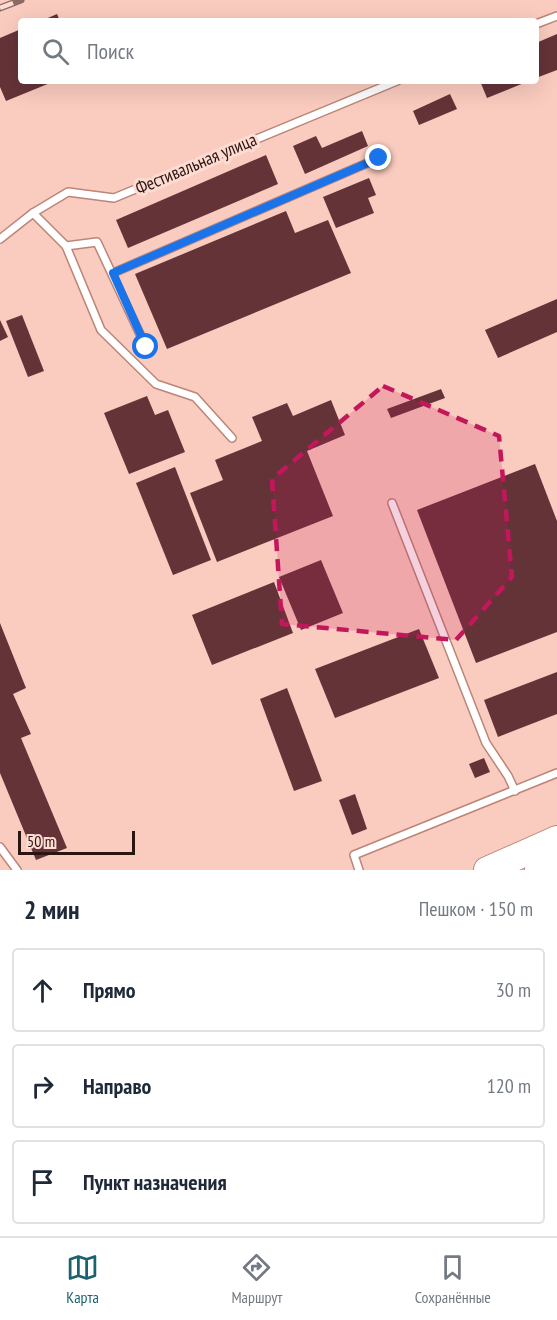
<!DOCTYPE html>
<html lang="ru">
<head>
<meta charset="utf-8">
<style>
	:root { --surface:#fff; --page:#f6f6f7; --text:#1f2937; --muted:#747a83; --line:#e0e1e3; --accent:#196270 }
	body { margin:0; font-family:"PT Sans Narrow",sans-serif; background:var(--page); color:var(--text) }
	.scale { position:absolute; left:18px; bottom:15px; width:117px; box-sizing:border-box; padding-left:6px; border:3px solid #2a1611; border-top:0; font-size:16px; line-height:21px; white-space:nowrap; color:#2a1611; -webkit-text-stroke:4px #ffdbd2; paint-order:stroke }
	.stop { position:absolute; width:18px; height:18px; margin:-14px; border:4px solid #1a73e8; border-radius:50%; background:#fff }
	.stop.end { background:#1a73e8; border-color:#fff; box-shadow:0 2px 6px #0008 }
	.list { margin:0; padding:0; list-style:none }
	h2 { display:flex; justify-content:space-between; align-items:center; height:78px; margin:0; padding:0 24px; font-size:26px }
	h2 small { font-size:20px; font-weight:400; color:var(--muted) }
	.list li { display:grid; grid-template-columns:39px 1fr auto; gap:18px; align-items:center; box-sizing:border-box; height:84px; margin:0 12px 12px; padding:0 12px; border:2px solid var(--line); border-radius:6px }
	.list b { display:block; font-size:22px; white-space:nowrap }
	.list em { font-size:20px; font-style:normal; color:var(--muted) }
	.icon { flex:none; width:33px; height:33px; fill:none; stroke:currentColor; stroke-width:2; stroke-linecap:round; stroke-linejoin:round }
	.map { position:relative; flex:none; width:557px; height:870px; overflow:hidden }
	.search { position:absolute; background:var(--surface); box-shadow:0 6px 24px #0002; left:18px; right:18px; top:18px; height:66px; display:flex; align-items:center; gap:15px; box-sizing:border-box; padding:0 21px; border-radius:6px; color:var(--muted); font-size:22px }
	.sheet { height:366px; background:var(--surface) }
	nav { display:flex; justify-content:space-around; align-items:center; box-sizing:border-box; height:84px; border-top:2px solid var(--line); background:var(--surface); font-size:16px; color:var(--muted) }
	nav a { display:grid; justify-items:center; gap:3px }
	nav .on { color:var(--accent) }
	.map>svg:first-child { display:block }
	.building { fill:#643338 }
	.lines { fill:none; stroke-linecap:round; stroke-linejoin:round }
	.lane-casing { stroke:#bc8578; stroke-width:10 }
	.highway-casing { stroke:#bc8578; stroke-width:28 }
	.lane { stroke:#fff; stroke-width:7 }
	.highway { stroke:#fff; stroke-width:26 }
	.rail-casing { stroke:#8b6a62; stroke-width:7 }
	.rail { stroke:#ffdbd2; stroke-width:4.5; stroke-dasharray:14; stroke-linecap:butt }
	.route { stroke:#1a73e8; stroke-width:8 }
	.marked { fill:#c2185b; fill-opacity:0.2; stroke:#c2185b; stroke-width:4.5; stroke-dasharray:12 8; stroke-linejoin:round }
	.labels { text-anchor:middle; stroke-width:6; stroke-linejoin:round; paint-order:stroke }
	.street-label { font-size:18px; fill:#2a1611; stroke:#ffdbd2 }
</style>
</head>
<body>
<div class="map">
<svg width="557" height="870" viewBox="0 0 557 870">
	<rect width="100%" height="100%" fill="#facbbf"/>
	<g class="building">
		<path d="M57,14l3,7h-19z"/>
		<path d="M21,29v52h34l-49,20 -6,-14v-49z"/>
		<path d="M557,34v36l-21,8v-35z"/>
		<path d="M480,81h49l-42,17z"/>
		<path d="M450,94l7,15 -38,16 -6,-14z"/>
		<path d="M362,131l6,15 -63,28 -12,-28 23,-10 6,12z"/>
		<path d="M266,155l12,29 -150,64 -12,-28z"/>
		<path d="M369,178l7,17 -8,3 6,15 -38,15 -13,-31z"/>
		<path d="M286,211l9,22 33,-13 23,53 -184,76 -32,-75z"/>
		<path d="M557,299v33l-59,26 -13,-28z"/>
		<path d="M22,315l22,56 -16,6 -22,-56z"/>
		<path d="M0,320l8,17 -8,4z"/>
		<path d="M441,389l4,9 -54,20 -4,-9z"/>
		<path d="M147,396l8,19 13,-5 17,42 -56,22 -25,-61z"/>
		<path d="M331,400l14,35 -38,16 26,65 -116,46 -27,-69 33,-13 -8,-20 47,-19 -10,-24 35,-14 6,13z"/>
		<path d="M535,464l22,57v111l-81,31 -59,-153z"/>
		<path d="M175,467l36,93 -38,15 -37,-92z"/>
		<path d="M321,560l22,53 -42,17 -22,-53z"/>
		<path d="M274,582l19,51 -81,32 -20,-50z"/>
		<path d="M0,623l26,65 -13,6 18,40 -10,4 46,110 -31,12 -36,-87z"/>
		<path d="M419,629l20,49 -104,40 -20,-49z"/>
		<path d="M557,672v42l-59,23 -14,-37z"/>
		<path d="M287,688l35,93 -28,10 -34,-92z"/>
		<path d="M484,758l6,14 -15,6 -6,-14z"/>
		<path d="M355,794l12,35 -15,6 -13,-35z"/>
	</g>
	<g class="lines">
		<g class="lane-casing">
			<g id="lane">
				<path d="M536,24l21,-8"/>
				<path d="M33,213l33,33 35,84 55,54 39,13 37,41"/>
				<path d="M0,239l33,-26 35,-21 46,6 283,-117"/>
				<path d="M66,246l31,-4 49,105"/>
				<path d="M113,273l266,-115"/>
				<path d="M392,503l94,240 22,33 7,15"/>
				<path d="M0,847l17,23"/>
				<path d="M359,870l-5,-15 203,-82"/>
			</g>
		</g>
		<g class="highway-casing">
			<g id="highway">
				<path d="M487,870l70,-31"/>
				<path d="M538,870l19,-9"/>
			</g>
		</g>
		<use href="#lane" class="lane"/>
		<use href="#highway" class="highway"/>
		<g class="rail-casing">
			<path id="rail" d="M0,8l21,-8"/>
		</g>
		<use href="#rail" class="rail"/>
	</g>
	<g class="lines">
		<path class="route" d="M146,347l-33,-74 266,-115"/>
	</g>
	<path class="marked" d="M383,386l116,50 13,141 -56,63 -174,-16 -10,-145z"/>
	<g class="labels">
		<g class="street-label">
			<text transform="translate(196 164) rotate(-23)" y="6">Фестивальная улица</text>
		</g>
	</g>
</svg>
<div class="scale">50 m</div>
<div class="stop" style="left:146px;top:347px"></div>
<div class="stop end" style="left:379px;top:158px"></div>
<div class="search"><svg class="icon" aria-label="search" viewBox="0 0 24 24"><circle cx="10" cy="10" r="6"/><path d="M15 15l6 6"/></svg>Поиск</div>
</div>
<section class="sheet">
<h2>2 мин<small>Пешком · 150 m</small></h2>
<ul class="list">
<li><svg class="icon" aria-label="ahead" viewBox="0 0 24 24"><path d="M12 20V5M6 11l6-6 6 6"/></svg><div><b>Прямо</b></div><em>30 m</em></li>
<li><svg class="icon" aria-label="right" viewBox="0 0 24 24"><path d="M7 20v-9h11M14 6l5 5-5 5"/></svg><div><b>Направо</b></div><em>120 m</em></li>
<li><svg class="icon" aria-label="arrive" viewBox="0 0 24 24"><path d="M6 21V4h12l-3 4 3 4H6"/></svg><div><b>Пункт назначения</b></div></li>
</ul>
</section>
<nav>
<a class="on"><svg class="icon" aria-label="map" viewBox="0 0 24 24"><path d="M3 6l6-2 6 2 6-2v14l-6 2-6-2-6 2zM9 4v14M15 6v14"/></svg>Карта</a>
<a><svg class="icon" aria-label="directions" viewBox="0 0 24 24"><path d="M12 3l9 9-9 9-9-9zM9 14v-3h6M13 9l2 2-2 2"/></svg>Маршрут</a>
<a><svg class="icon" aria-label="saved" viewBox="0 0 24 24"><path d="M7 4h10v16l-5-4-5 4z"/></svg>Сохранённые</a>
</nav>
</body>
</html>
